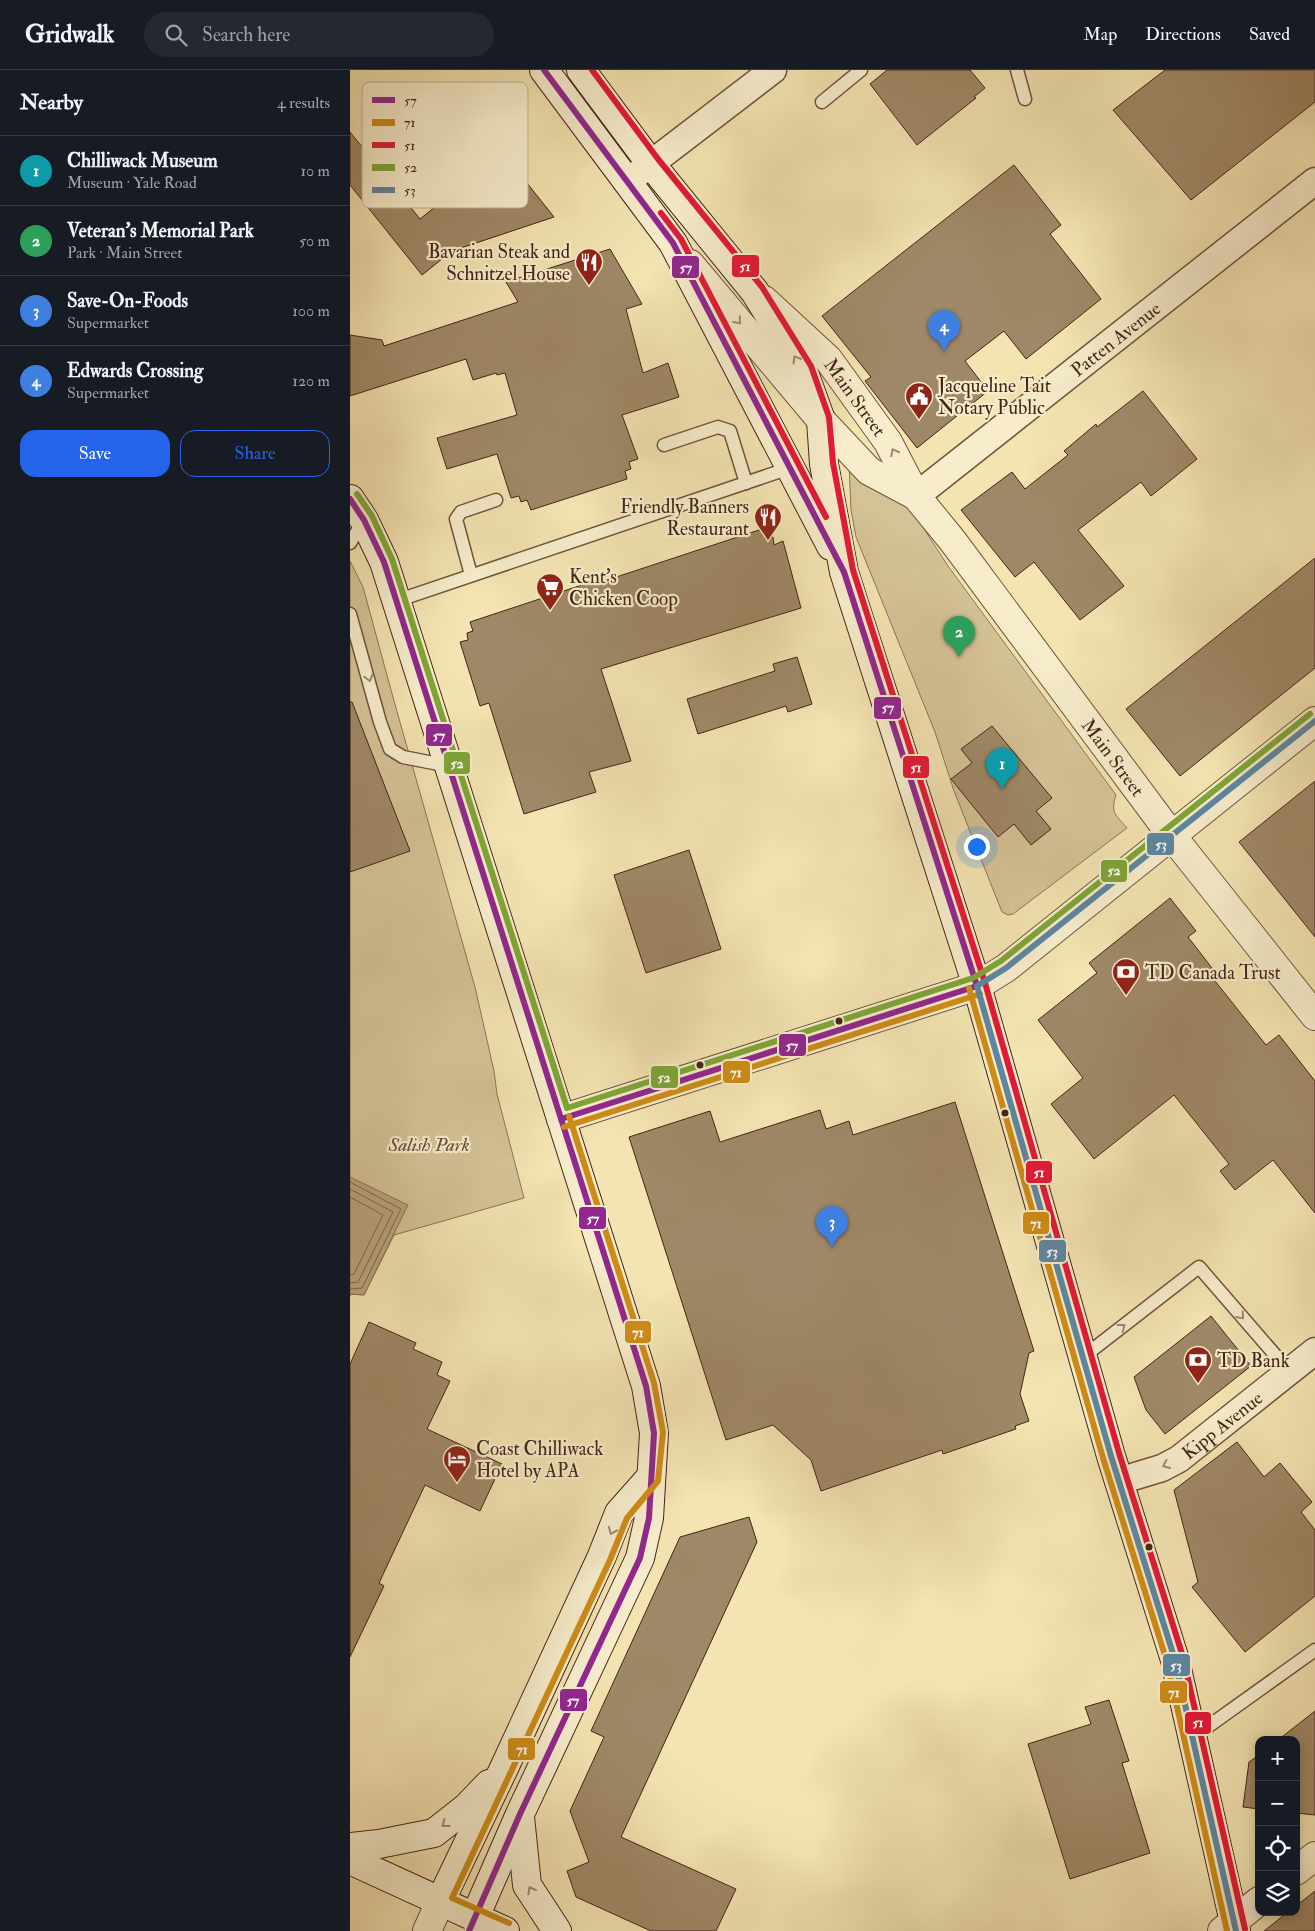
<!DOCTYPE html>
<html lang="en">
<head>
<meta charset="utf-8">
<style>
	:root { --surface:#171b24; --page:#242831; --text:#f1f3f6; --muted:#9ea1a6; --line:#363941; --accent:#2563eb }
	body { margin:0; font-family:"IM FELL Double Pica",serif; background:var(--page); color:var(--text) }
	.controls { position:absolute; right:15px; bottom:15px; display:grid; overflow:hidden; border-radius:10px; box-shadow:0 2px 12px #0003 }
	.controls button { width:45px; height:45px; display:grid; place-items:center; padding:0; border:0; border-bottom:1px solid var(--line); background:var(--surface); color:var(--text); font:25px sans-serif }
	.you { position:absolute; left:626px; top:776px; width:18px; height:18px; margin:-12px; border:4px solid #fff; border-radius:50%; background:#1a73e8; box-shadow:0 0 0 8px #1a73e833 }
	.badge { display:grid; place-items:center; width:32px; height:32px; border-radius:50%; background:var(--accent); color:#fff; font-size:16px; font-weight:700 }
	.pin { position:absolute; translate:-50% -41px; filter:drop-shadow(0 1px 2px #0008) }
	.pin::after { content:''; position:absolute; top:26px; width:18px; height:15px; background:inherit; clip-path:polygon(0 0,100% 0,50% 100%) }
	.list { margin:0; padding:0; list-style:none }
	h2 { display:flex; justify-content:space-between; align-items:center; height:65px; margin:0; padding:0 20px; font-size:21px }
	h2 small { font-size:16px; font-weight:400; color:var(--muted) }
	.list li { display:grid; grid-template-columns:32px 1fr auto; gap:15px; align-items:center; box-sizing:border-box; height:70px; padding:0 20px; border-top:1px solid var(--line) }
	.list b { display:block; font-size:19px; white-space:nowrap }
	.list p { margin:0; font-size:16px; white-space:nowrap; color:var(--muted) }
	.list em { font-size:16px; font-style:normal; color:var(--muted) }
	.actions { display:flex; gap:10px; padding:15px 20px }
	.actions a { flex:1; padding:11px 0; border:1px solid var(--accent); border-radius:15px; text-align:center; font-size:18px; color:var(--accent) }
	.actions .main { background:var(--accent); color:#fff }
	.icon { flex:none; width:28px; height:28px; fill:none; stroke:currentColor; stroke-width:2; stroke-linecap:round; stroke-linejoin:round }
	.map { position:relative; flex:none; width:965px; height:1861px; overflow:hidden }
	header { display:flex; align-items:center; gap:30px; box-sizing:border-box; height:70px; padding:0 25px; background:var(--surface); border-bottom:1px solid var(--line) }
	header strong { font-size:24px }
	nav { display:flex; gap:28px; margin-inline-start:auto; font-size:18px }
	.search { width:350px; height:45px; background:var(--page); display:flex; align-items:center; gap:12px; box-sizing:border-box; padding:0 18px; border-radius:28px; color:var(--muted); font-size:19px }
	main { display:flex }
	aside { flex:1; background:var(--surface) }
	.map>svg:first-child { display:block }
	.green { fill:#d5c397; stroke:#8d7457 }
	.water { fill:#b8a37d; stroke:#8a7054 }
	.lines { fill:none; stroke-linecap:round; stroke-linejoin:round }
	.shore { stroke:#7e644a; stroke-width:1 }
	.building { fill:#9f8867; stroke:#452417 }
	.service-casing { stroke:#70543e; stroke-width:15 }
	.minor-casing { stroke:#70543e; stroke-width:29 }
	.tertiary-casing { stroke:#70543e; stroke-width:30 }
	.secondary-casing { stroke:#452417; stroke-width:30 }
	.service { stroke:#f7edcc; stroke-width:12 }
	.minor { stroke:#f7edcc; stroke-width:26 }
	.tertiary { stroke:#f7edcc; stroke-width:28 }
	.secondary { stroke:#f7edcc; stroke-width:28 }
	.bus-1-casing { stroke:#f7edcc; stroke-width:10 }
	.bus-2-casing { stroke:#f7edcc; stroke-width:10 }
	.bus-3-casing { stroke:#f7edcc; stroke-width:10 }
	.bus-4-casing { stroke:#f7edcc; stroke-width:10 }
	.bus-5-casing { stroke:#f7edcc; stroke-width:10 }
	.bus-1 { stroke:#91278f; stroke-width:6 }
	.bus-2 { stroke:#ce8c17; stroke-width:6 }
	.bus-3 { stroke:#e31937; stroke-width:6 }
	.bus-4 { stroke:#7ea637; stroke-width:6 }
	.bus-5 { stroke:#5d87a1; stroke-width:6 }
	.oneway { stroke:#9e8872 }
	.bus-dot { fill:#452417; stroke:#f7edcc; stroke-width:2 }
	.labels { text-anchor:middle; stroke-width:4.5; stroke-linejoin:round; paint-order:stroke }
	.poi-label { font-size:19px; fill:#452417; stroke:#f7edcc; text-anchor:start }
	.street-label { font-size:19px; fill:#452417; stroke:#f7edcc }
	.park-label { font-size:19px; font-style:italic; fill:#694c37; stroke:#f7edcc }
	.key { fill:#f7edcc; stroke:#c2b196; stroke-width:1 }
	.key-label { font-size:14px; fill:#452417 }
	.line-badge { stroke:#f7edcc; stroke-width:2 }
	.badge-label { font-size:14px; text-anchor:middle; font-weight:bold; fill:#fff }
</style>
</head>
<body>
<header>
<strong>Gridwalk</strong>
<div class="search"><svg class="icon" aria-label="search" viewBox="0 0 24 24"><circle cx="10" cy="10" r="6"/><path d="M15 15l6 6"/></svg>Search here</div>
<nav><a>Map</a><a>Directions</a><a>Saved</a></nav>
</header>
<main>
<aside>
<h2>Nearby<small>4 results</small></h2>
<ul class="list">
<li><span class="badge" style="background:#0f9aa8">1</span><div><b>Chilliwack Museum</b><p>Museum · Yale Road</p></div><em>10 m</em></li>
<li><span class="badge" style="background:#2e9e5b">2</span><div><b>Veteran's Memorial Park</b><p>Park · Main Street</p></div><em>50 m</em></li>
<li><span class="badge" style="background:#3f7fe0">3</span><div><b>Save-On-Foods</b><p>Supermarket</p></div><em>100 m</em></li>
<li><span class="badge" style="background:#3f7fe0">4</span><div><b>Edwards Crossing</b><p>Supermarket</p></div><em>120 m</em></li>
</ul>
<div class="actions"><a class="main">Save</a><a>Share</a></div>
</aside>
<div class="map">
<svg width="965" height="1861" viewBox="0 0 965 1861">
	<rect width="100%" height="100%" fill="#f3e4b1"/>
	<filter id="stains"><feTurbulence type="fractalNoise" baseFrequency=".004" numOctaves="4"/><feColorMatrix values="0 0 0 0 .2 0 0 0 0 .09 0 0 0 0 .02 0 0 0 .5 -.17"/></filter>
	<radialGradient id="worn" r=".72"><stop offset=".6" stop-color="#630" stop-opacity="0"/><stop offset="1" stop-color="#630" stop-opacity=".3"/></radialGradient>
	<g class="green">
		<path d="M499,395l61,42 38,59 168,229c-6,18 0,20 11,33l-114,86 -5,1 -6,-3 -48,-121 -19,-59 -79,-195 -5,-27z"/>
		<path d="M0,491l13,26 31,114 81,286 19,84 3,23 27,104 -130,37 -30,60 -13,-1 -1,2z"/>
	</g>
	<path class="water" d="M0,1107l58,28 -44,90 -13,-1 -1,2z"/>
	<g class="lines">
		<g class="shore">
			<path d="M0,1112l51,27 -39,79 -12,1"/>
			<path d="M0,1119l43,23 -35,70 -8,1"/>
			<path d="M0,1127l33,18 -29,59 -4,1"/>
		</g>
	</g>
	<g class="building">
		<path d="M537,0h83l15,18 -11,9 2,1 -59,47 -47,-61z"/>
		<path d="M815,0h150v32l-124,98 -78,-90z"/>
		<path d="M100,16l63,84 2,-2 39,49 -102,34 -30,24 -72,-90v-53l70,87 55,-44 -52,-68z"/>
		<path d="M664,95l47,60 -11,9 51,65 -75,60 -22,-28 -39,30 23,30 -71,57 -52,-67 6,-4 -49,-61z"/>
		<path d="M260,179l32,55 -16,5 17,64 25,-10 11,34 -57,18 16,44 -9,3 2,7 -6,2 2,8 -96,31 -4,-10 -6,2 -2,-6 -8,2 -14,-44 -50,15 -10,-31 80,-23 -12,-42 -8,2 -1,-2 -23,7 -7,-21 -116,37v-61l32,5 2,6 134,-44 -12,-20z"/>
		<path d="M793,321l54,68 -46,37 -10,-14 -63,48 46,56 -44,34 -46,-58 -19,15 -54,-67 51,-38 13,17 43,-34 -4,-4 32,-27 1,3z"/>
		<path d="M412,459l4,10 7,-2 1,8 9,-4 18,67 -200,61 30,92 -42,11 7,20 -72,22 -35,-111 -9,3 -20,-64 8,-2 -1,-7 6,-2 -3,-9 121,-40 1,3z"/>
		<path d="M965,488v110l-135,108 -54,-67z"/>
		<path d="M447,587l15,47 -24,8 -2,-6 -88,28 -11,-35 88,-28 -2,-7z"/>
		<path d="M0,632h2l58,149 -60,21z"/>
		<path d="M642,656l60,72 -16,13 15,18 -20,16 -17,-21 -16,13 -47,-58 21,-16 -11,-14z"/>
		<path d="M965,711v156l-76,-95z"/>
		<path d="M339,780l32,99 -75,24 -32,-98z"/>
		<path d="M820,828l26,33 -8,6 27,35 -4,4 55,69 13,-10 36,46v132l-42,-53 -38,30 -15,-19 9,-7 -55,-69 -80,64 -43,-55 32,-26 -45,-58 59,-47 -8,-10z"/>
		<path d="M605,1032l79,249 -5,2 -9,41 9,27 -14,5 1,3 -73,25 -1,-4 -121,41 -10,-31 -38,-35 -47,15 -97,-303 81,-26 10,31 100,-32 6,19 23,-8 4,14z"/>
		<path d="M861,1246l40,50 -86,68 -19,-24 -12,-33z"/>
		<path d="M19,1252l47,21 -3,6 29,13 -5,13 13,6 -23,48 75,35 -22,47 -55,-26 -46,98 5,3 -34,71v-293z"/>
		<path d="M887,1372l27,35 16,-14 32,39 -11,10 14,18v66l-70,56 -53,-65 6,-5 -24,-92z"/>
		<path d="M399,1447l8,25 -136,295 115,52 -20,42h-65l-75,-34 -9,-26 22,-9 -19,-51 34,-74 -13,-6 89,-194z"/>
		<path d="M759,1630l20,61 -7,2 28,90 -80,26 -42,-135 63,-20 -6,-17z"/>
		<path d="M965,1641v104l-19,-2v-73h-18z"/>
		<path d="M909,1685v54l-16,-2 6,-45z"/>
		<path d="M965,1821v40h-51l24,-19h8v-6z"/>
	</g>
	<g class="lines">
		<g class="service-casing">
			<g id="service">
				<path d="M667,0l8,29"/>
				<path d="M472,32l39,-32"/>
				<path d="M314,375l54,-18 12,4 16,52"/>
				<path d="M0,473l14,-23"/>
				<path d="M121,505l-15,-56 5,-7 35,-12"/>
				<path d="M46,531l394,-133"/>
				<path d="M0,544l30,108 10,27 13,8 46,9"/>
				<path d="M733,1287l116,-90 90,104"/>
				<path d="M842,1668l123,-88"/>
			</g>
		</g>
		<g class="minor-casing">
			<g id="minor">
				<path d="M277,112l146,-112"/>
				<path id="s1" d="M566,426l399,-315"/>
				<path id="s2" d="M769,1411l43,-13 17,-9 136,-108"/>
			</g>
		</g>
		<g class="tertiary-casing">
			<g id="tertiary">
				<path d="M340,194l131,156 48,51 47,25"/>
				<path id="s3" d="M414,230l64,59 60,83 28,54 36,44 220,296 143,180"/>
				<path d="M211,1049l416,-133 29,-18 309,-247"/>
				<path d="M946,1801l19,-15"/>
				<path d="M77,1861l13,-29"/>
				<path d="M872,1861l37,-30"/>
			</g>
		</g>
		<g class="secondary-casing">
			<g id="secondary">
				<path d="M194,0l129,173 158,303"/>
				<path d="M231,0l70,94 104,128 48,78 18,50 3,44 20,108 133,414 134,470 64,204 61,271"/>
				<path d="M0,429l14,21 20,42 262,824 8,47 -5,85 -9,40 -120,256 -45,103"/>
				<path d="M170,1747l7,68 30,46"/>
				<path d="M0,1777l29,-3 55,-11 33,-26 22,-23"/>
				<path d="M0,1790l155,71"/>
				<path d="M90,1832l65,-136 97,-210 17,-43 31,-35"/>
			</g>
		</g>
		<use href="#service" class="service"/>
		<use href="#minor" class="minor"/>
		<use href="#tertiary" class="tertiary"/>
		<use href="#secondary" class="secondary"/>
		<g class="bus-1-casing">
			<g id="bus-1">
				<path d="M194,0l129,173 171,329 133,414 -416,133"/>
				<path d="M0,429l14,21 20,42 262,824 8,47 -5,85 -9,40 -120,256 -51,117"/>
			</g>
		</g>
		<g class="bus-2-casing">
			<g id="bus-2">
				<path d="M619,918l134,470 64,204 60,269"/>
				<path d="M214,1057l416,-133"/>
				<path d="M159,1853l-57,-25 158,-338 17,-42 31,-37 5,-49 -9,-49 -85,-267"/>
			</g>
		</g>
		<g class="bus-3-casing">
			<g id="bus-3">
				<path d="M242,0l66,89 104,128 49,79 18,51 4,46 20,107 132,413 134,470 64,204 62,272"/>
				<path d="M311,143l20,26 145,278"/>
			</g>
		</g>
		<g class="bus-4-casing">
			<path id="bus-4" d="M7,424l15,22 20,43 175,549 406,-130 28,-17 309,-247"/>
		</g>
		<g class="bus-5-casing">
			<path id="bus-5" d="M886,1861l-61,-271 -64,-204 -134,-470 29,-18 309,-247"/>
		</g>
		<use href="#bus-1" class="bus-1"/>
		<use href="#bus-2" class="bus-2"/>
		<use href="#bus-3" class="bus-3"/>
		<use href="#bus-4" class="bus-4"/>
		<use href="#bus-5" class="bus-5"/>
	</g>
	<defs><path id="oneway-chevron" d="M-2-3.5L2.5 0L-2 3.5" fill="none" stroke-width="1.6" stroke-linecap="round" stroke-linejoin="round" transform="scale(1.25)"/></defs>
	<g class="oneway">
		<use href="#oneway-chevron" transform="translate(388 251) rotate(50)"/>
		<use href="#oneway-chevron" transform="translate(446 289) rotate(-121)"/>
		<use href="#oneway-chevron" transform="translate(544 382) rotate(-117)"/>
		<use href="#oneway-chevron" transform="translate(19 608) rotate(74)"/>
		<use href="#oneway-chevron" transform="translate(891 1246) rotate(49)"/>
		<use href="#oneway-chevron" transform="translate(772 1257) rotate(-38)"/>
		<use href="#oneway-chevron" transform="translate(816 1395) rotate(155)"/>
		<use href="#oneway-chevron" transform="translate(262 1461) rotate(112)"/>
		<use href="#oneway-chevron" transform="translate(95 1754) rotate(143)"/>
		<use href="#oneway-chevron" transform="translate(181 1820) rotate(-119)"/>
	</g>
	<defs>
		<g id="restaurant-pin" transform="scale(1.4375)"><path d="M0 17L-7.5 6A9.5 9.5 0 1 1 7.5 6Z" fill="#8f2418" stroke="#f7edcc"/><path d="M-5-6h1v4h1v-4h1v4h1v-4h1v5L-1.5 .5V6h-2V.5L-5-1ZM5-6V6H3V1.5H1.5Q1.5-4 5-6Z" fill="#fff"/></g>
		<g id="civic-pin" transform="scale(1.4375)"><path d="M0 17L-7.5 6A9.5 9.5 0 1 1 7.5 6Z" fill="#8f2418" stroke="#f7edcc"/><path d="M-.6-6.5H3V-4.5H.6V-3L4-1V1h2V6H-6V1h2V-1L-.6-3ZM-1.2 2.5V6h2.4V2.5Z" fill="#fff"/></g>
		<g id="supermarket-pin" transform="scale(1.4375)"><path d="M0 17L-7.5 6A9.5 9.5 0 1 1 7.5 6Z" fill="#8f2418" stroke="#f7edcc"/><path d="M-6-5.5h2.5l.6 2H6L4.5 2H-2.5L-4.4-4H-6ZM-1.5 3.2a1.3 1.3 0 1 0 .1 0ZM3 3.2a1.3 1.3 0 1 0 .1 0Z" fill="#fff"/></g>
		<g id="bank-pin" transform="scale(1.4375)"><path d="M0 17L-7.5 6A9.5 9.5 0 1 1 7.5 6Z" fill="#8f2418" stroke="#f7edcc"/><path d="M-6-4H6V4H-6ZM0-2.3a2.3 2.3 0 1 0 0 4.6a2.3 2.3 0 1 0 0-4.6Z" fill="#fff"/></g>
		<g id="hotel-pin" transform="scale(1.4375)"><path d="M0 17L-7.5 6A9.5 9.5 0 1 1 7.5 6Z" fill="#8f2418" stroke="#f7edcc"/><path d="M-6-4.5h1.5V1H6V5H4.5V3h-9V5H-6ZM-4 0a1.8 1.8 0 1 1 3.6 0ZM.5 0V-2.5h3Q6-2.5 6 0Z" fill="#fff"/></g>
	</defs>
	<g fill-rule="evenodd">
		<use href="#restaurant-pin" x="239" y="192"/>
		<use href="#civic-pin" x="569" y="326"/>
		<use href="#restaurant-pin" x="418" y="447"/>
		<use href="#supermarket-pin" x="200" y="517"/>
		<use href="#bank-pin" x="776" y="902"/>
		<use href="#bank-pin" x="848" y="1290"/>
		<use href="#hotel-pin" x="107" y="1389"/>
	</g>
	<g class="bus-dot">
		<circle cx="489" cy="951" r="4.5"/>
		<circle cx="350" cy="995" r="4.5"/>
		<circle cx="655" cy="1043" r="4.5"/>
		<circle cx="799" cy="1477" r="4.5"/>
	</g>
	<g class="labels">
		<g class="poi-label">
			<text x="220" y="188" text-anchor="end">Bavarian Steak and<tspan x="220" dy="22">Schnitzel House</tspan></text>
			<text x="588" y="322">Jacqueline Tait<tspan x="588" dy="22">Notary Public</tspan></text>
			<text x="399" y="443" text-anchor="end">Friendly Banners<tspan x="399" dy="22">Restaurant</tspan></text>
			<text x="219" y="513">Kent's<tspan x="219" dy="22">Chicken Coop</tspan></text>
			<text x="795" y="909">TD Canada Trust</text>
			<text x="867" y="1297">TD Bank</text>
			<text x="126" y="1385">Coast Chilliwack<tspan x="126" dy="22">Hotel by APA</tspan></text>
		</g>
		<g class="street-label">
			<text dy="7" stroke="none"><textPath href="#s1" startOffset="254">Patten Avenue</textPath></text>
			<text dy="7" stroke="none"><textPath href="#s3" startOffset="134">Main Street</textPath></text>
			<text dy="7" stroke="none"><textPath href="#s3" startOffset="578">Main Street</textPath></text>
			<text dy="7" stroke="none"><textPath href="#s2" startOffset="119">Kipp Avenue</textPath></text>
		</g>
		<g class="park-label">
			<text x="79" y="1081">Salish Park</text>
		</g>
	</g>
	<rect x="12" y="12" width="166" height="126" rx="8" class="key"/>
	<rect x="22" y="27" width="23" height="6" fill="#91278f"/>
	<rect x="22" y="49" width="23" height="7" fill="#ce8c17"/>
	<rect x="22" y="72" width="23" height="6" fill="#e31937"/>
	<rect x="22" y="94" width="23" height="7" fill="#7ea637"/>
	<rect x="22" y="117" width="23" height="6" fill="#5d87a1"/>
	<g class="key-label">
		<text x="54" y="35">57</text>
		<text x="54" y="57">71</text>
		<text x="54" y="80">51</text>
		<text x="54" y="102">52</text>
		<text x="54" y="125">53</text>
	</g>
	<g class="line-badge">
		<rect x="381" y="184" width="29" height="24" rx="5" fill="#e31937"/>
		<rect x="321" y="185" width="29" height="24" rx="5" fill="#91278f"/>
		<rect x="523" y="626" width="29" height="24" rx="5" fill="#91278f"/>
		<rect x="75" y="653" width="28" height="24" rx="5" fill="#91278f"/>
		<rect x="93" y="681" width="28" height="24" rx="5" fill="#7ea637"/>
		<rect x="552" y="685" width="28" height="24" rx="5" fill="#e31937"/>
		<rect x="796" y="762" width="29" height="24" rx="5" fill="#5d87a1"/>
		<rect x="750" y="789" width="28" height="24" rx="5" fill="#7ea637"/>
		<rect x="428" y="963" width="29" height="24" rx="5" fill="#91278f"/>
		<rect x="372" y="990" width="29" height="24" rx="5" fill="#ce8c17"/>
		<rect x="300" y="995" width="29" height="24" rx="5" fill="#7ea637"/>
		<rect x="675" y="1090" width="28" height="24" rx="5" fill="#e31937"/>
		<rect x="228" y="1136" width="29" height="24" rx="5" fill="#91278f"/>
		<rect x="672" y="1141" width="28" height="24" rx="5" fill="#ce8c17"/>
		<rect x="688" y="1169" width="29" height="24" rx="5" fill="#5d87a1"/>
		<rect x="274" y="1250" width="28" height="24" rx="5" fill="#ce8c17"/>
		<rect x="812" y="1583" width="29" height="24" rx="5" fill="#5d87a1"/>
		<rect x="809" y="1610" width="29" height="24" rx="5" fill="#ce8c17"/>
		<rect x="209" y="1618" width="29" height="24" rx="5" fill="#91278f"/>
		<rect x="834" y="1641" width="28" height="24" rx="5" fill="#e31937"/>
		<rect x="157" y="1667" width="29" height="24" rx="5" fill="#ce8c17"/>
	</g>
	<g class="badge-label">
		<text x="395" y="201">51</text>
		<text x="336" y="202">57</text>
		<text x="538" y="642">57</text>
		<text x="89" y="670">57</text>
		<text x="107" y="698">52</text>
		<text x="566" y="702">51</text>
		<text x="811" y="779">53</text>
		<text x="764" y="805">52</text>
		<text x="442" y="980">57</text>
		<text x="386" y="1007">71</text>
		<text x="314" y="1012">52</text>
		<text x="689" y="1107">51</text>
		<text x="243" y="1153">57</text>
		<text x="686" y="1158">71</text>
		<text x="702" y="1186">53</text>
		<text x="288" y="1267">71</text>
		<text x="826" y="1600">53</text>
		<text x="824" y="1627">71</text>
		<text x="223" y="1635">57</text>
		<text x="848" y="1657">51</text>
		<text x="172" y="1684">71</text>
	</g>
	<rect width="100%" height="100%" filter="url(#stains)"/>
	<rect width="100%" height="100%" fill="url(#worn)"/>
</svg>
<div class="controls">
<button>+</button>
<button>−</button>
<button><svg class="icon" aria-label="locate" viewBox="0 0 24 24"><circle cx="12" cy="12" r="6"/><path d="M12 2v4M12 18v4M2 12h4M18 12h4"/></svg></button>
<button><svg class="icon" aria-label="layers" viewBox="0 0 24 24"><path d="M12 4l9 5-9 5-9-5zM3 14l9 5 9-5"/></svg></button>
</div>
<div class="you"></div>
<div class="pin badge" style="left:652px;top:719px;background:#0f9aa8">1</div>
<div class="pin badge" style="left:609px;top:587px;background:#2e9e5b">2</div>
<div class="pin badge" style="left:482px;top:1177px;background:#3f7fe0">3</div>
<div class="pin badge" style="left:594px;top:281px;background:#3f7fe0">4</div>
</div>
</main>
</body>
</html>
